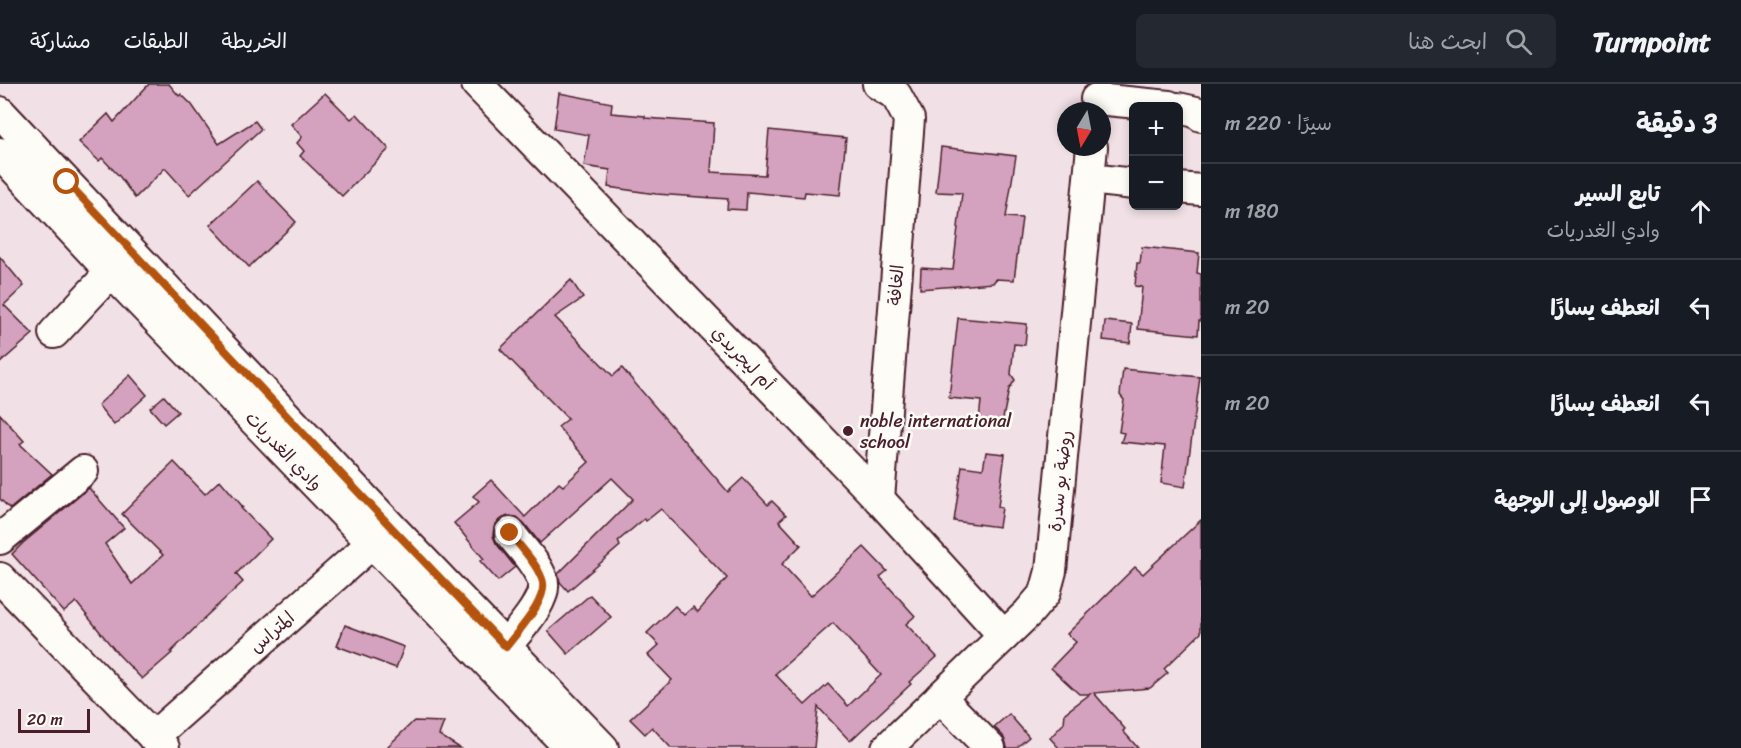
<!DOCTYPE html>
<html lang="ar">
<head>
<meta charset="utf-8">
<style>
	:root { --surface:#171b24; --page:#242831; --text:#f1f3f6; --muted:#9ea1a6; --line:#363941 }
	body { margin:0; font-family:Sriracha,"Playpen Sans Arabic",sans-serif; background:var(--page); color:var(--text); direction:rtl }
	.controls { position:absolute; right:18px; top:18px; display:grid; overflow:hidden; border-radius:9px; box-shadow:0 3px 9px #0003 }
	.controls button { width:54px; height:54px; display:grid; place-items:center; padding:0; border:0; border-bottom:2px solid var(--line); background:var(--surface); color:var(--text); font:30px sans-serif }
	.compass { position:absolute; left:1057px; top:18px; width:54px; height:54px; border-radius:50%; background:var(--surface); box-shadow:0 3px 9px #0003; rotate:190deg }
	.scale { position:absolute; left:18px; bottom:15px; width:72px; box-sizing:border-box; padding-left:6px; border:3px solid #4a1f2b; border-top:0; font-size:16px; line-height:21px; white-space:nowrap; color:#4a1f2b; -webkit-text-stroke:4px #fdfcf7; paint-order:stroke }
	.stop { position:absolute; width:18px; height:18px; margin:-14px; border:4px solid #b45309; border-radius:50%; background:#fff }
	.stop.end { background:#b45309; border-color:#fff; box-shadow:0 2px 6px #0008 }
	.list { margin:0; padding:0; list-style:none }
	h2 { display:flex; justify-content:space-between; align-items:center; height:78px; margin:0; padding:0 24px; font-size:26px }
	h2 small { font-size:20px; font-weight:400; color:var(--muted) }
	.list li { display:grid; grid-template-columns:39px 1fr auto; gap:18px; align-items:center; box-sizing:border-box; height:96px; padding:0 24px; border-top:2px solid var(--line) }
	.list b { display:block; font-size:22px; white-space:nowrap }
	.list p { margin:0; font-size:20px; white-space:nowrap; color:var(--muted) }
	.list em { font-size:20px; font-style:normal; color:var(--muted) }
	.icon { flex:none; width:33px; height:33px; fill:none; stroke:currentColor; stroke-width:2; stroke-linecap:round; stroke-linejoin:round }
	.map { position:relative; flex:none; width:1201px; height:664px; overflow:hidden; direction:ltr }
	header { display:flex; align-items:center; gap:36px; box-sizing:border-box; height:84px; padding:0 30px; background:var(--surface); border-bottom:2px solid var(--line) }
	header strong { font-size:28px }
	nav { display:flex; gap:33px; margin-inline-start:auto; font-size:21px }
	.search { width:420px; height:54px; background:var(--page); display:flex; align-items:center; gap:15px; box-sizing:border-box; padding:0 21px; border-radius:9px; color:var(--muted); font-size:22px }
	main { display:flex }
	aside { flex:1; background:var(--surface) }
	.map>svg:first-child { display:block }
	.building { fill:#d4a2be; stroke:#4a1f2b; stroke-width:1.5; fill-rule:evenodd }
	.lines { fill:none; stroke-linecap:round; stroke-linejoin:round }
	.minor-casing { stroke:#4a1f2b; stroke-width:34 }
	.minor { stroke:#fdfcf7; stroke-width:30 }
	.route { stroke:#b45309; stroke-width:8 }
	.poi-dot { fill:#4a1f2b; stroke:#fdfcf7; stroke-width:2 }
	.labels { text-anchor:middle; stroke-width:5; stroke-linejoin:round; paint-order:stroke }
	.street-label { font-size:18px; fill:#4a1f2b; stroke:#fdfcf7 }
	.poi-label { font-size:18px; fill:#4a1f2b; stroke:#fdfcf7; text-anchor:start }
</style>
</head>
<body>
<header>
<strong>Turnpoint</strong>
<div class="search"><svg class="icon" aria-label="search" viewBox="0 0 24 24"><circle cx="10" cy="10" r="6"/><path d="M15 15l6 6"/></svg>ابحث هنا</div>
<nav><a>الخريطة</a><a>الطبقات</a><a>مشاركة</a></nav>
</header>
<main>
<aside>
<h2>3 دقيقة<small>سيرًا · 220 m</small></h2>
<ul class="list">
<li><svg class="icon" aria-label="ahead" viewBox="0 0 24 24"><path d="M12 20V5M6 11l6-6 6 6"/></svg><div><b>تابع السير</b><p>وادي الغدريات</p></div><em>180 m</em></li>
<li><svg class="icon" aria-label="left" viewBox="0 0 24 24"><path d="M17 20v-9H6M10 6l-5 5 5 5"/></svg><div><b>انعطف يسارًا</b></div><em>20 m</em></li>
<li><svg class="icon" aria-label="left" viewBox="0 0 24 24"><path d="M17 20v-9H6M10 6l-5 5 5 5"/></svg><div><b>انعطف يسارًا</b></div><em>20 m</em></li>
<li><svg class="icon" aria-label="arrive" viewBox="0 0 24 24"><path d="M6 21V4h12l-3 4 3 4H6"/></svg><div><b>الوصول إلى الوجهة</b></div></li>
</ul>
</aside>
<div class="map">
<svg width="1201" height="664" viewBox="0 0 1201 664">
	<rect width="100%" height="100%" fill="#f1e1e6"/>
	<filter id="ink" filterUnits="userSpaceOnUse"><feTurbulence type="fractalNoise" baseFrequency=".0167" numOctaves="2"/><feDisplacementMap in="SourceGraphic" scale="12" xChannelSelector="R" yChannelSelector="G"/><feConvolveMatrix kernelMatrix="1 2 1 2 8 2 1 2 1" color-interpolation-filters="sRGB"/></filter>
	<g filter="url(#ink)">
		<g class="building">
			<path d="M149,0h20l10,12 2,-2 11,11 27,39 36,-23 6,8 -72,66 -24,-27 -30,30 -15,-21 -18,-19 -3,3 -20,-19 29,-28 6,8z"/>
			<path d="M325,9l26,26 6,-5 32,35 -47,47 -42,-40 4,-5 -7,-8 5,-6 -11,-13z"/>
			<path d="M559,9l53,10 -1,10 34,3v2l69,5 -3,49 54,3 4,-45 77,8 -6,57 -35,-3 -1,5 -57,-5 -1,18 -19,-1 1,-10 -72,-5 -48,-7 2,-17 -26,-4 5,-31 -35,-6z"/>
			<path d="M941,63l75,9 -10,61 16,1 -8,62 -18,-1 -3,4 -73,6 1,-21 32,2 9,-77 -26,-1z"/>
			<path d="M257,97l39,41 -47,45 -39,-42z"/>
			<path d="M1142,163l57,6 -2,20 4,1v47h-2l-1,14 -60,-6 4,-42 -7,-1 2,-23h3z"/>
			<path d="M0,173l24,29 -20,19 29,29 -33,29z"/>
			<path d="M571,196l12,18 -28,19 58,59 9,-8 106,124 15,-14 25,27 4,-4 14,14 -7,6 22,24 -19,19 29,32 53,-49 23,24 -7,6 35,39 -9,8 31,33 -28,25 2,2 -61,57 -32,-34 -4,41h-143l-19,-21 -7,7 -15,-15 42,-39 -24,-25 11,-10 -12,-12 28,-27 9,9 9,-8 5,5 29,-34 -66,-69 -15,12 -2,-2 -26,22 2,5 -52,45 -8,-9 -2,-8 75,-75 -21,-21 -72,65 -16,-20 -7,-6 -9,-1 -9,4 -5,7 -1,9 3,7 19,24 -17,14 -18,-20 4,-2 -30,-36 25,-21 -6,-6 18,-16 34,37 34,-34 4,3 26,-24 -31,-35 10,-8 -68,-70zM833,539l48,52 -33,31 -20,-22 -23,21 -30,-31z"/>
			<path d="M958,234l69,6 -2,21 -11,-1 -3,30 4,6 -6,9 -7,34 -23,-3 2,-19 -32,-3z"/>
			<path d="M1105,237l27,3 -2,19 -27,-3z"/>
			<path d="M1123,285l77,8 -15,110 -24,-4 4,-37 -44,-4 3,-9 -5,-1 5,-32 -4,-5z"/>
			<path d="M130,291l17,20 -33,30 -16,-20z"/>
			<path d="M164,312l14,16 -14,12 -14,-16z"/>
			<path d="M0,330l24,27 -4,3 32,30 -42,35 -10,-10z"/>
			<path d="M986,368l19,2 -7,53 4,1 -3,19 -45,-6 8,-55 21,3z"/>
			<path d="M174,378l31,32 15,-14 23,27 -2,1 30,31 -35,35 7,8 -40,37h1l-33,33 1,1 -30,26 -25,-26 -41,-51 -12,10 -52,-58 11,-11 66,-55 35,40 -19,16 27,40 31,-29 -41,-41z"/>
			<path d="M1201,436v113l-37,36 4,4 -18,15 -56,5 31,36 -2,2 15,17h-79l-9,-10 14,-15 1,-10 25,-19h-11l-28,-26 25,-26 -9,-8 68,-67 8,7z"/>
			<path d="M590,511l21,22 -43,37 -20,-23z"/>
			<path d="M345,541l59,22 -8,21 -59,-22z"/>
			<path d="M1009,630l20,23 -13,11h-9l-1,-5 -3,-7 -9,-9z"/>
			<path d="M414,637l30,1 -5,13 21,13h-74z"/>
		</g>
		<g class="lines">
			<g class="minor-casing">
				<g id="minor">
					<path d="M477,0l402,415 125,137"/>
					<path d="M878,0l18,11 13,24 -30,380"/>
					<path d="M1096,15l73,7"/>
					<path d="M1178,24l18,4 5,4"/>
					<path d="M0,28l391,415 212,221"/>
					<path d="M0,69l111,119 459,476"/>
					<path d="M1090,95l44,5"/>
					<path d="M1178,104l23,2"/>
					<path d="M54,249l57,-61"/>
					<path d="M0,455l83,-68"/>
					<path d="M0,494l164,170"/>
					<path d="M505,563c12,-15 45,-49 37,-68 -6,-17 -22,-32 -32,-46"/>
					<path d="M940,613l50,51"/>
					<path d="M153,653l234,-207"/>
					<path d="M887,664l141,-135 17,-20 6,-22 41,-424"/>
				</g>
			</g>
			<use href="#minor" class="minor"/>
		</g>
	</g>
	<g class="lines" filter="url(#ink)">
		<path class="route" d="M67,98l324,345 115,120c11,-15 44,-49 36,-68 -6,-17 -22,-32 -32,-46"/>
	</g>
	<circle class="poi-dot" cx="848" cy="347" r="6"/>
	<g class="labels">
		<g class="street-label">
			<text transform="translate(896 201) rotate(-85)" y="6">الغافة</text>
			<text transform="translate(743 274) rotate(46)" y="6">أم ليجريدي</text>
			<text transform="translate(284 367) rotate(46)" y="6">وادي الغدريات</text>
			<text transform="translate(1060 397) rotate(-84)" y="6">روضة بو سدرة</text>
			<text transform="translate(272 548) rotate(-41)" y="6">المتراس</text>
		</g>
		<g class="poi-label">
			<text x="860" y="343">noble international<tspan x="860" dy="21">school</tspan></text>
		</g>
	</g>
</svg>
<div class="controls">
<button>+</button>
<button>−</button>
</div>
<svg class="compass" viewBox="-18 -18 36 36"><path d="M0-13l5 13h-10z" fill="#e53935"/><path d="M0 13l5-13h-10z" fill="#9ea1a6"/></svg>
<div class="scale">20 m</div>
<div class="stop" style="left:67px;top:98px"></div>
<div class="stop end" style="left:510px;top:449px"></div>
</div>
</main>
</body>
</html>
